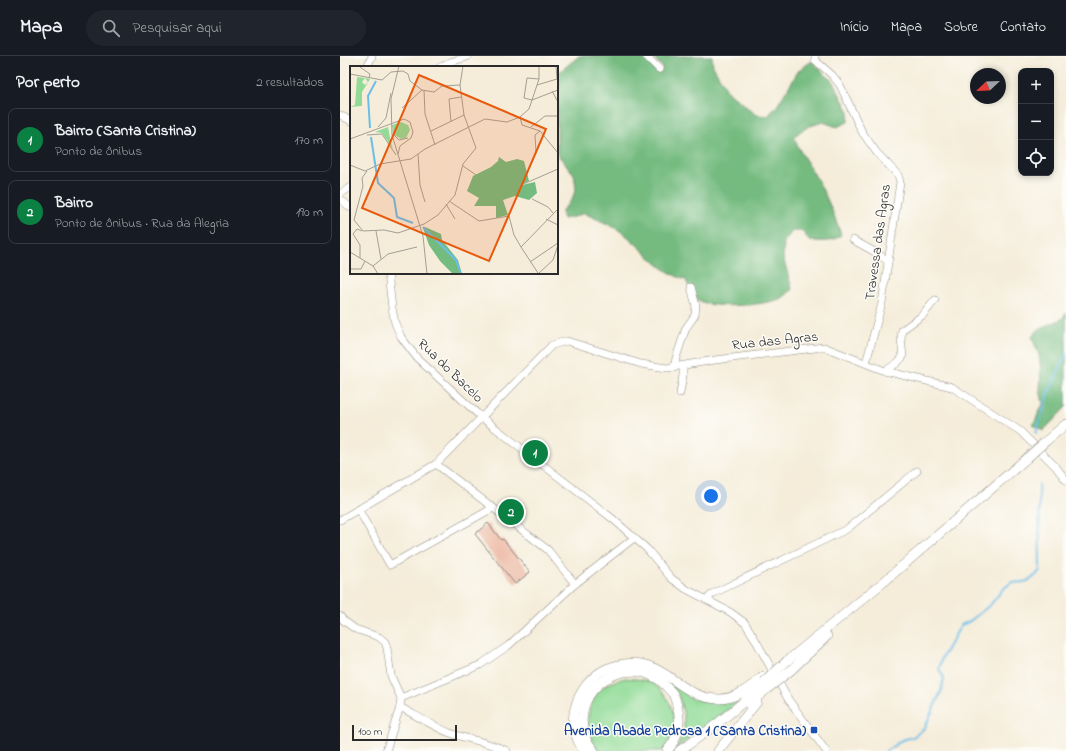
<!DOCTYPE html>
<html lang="pt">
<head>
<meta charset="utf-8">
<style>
	:root { --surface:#171b24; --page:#20242c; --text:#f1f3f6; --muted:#9ea1a6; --line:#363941; --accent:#0b8043 }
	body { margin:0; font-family:"Indie Flower",sans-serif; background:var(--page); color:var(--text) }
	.controls { position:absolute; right:12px; top:12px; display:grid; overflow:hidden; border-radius:8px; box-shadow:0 2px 6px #0003 }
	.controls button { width:36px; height:36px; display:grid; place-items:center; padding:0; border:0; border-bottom:1px solid var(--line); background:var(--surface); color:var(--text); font:20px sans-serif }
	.compass { position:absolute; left:630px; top:12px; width:36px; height:36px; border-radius:50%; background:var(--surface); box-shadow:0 2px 6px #0003; rotate:247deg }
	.scale { position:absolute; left:12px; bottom:10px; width:105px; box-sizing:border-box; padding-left:4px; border:2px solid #2b2b2b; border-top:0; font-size:11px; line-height:14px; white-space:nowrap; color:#2b2b2b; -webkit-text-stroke:3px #fdfcf7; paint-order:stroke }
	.you { position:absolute; left:371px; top:440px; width:14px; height:14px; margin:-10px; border:3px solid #fff; border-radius:50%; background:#1a73e8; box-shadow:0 0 0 6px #1a73e833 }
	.badge { display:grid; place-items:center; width:26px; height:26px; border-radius:50%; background:var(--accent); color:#fff; font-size:13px; font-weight:700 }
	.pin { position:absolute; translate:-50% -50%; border:2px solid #fff; box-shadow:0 1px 4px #0006 }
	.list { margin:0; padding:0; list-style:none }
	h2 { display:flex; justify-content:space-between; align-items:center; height:52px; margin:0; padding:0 16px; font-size:17px }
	h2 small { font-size:13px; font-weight:400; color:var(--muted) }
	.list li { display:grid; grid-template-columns:26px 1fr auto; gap:12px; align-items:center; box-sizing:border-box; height:64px; margin:0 8px 8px; padding:0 8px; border:1px solid var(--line); border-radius:8px }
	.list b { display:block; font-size:15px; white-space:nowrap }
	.list p { margin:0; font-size:13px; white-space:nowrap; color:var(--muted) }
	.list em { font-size:13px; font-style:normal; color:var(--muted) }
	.icon { flex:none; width:22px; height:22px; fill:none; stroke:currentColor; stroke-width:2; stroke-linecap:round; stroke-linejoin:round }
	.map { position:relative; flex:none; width:726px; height:695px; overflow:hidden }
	header { display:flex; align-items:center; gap:24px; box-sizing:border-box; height:56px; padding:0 20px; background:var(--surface); border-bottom:1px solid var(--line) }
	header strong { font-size:19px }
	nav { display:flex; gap:22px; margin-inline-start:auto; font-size:14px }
	.search { width:280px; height:36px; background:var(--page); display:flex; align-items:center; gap:10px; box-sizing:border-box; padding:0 14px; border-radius:22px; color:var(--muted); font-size:15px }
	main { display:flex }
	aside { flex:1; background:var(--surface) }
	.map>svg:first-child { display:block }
	.green { fill:#91db97; stroke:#5e8361 }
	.forest { fill:#74bb80; stroke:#507356 }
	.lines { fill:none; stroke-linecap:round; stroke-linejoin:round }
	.stream { stroke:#6cbee8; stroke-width:2 }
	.building { fill:#ebb29c }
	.minor-casing { stroke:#908c82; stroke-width:8 }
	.major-casing { stroke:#908c82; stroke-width:10 }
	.minor { stroke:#fff; stroke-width:7 }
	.major { stroke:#fff; stroke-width:9 }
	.major-bridge-casing { stroke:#908c82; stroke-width:10; stroke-linecap:butt }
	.major-bridge { stroke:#fff; stroke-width:9 }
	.transit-dot { fill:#1a4fb4; stroke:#fdfcf7; stroke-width:1.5 }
	.labels { text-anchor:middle; stroke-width:3; stroke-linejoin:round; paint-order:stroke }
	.street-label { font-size:14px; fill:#2b2b2b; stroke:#fdfcf7 }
	.transit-label { font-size:14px; font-weight:bold; fill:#164399; stroke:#fdfcf7; text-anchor:end }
	.inset-river { fill:none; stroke:#6cbee8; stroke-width:2 }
	.inset-road { fill:none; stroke:#a49f94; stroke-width:1 }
	.view { fill:#e8590c; fill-opacity:0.15; stroke:#e8590c; stroke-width:2 }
	.inset-edge { fill:none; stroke:#2b2b2b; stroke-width:2 }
</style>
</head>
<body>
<header>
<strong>Mapa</strong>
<div class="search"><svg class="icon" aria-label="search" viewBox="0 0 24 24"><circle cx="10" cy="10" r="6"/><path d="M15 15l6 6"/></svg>Pesquisar aqui</div>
<nav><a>Início</a><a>Mapa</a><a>Sobre</a><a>Contato</a></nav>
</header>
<main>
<aside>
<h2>Por perto<small>2 resultados</small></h2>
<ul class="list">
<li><span class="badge">1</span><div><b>Bairro (Santa Cristina)</b><p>Ponto de ônibus</p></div><em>170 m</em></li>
<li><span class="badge">2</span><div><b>Bairro</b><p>Ponto de ônibus · Rua da Alegria</p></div><em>190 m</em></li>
</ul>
</aside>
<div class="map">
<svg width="726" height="695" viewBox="0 0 726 695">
	<rect width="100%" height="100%" fill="#fdfcf7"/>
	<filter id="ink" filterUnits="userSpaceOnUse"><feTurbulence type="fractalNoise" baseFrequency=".025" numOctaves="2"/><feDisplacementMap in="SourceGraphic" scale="8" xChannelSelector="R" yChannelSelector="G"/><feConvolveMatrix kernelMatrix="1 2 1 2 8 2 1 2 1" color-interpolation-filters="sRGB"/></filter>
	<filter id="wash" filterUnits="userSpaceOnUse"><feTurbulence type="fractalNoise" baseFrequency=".012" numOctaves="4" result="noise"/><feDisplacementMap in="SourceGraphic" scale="16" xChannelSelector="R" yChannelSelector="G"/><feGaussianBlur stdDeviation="0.9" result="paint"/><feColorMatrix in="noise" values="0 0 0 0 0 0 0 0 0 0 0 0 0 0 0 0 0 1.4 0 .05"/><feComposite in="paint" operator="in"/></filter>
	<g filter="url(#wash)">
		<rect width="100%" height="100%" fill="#f5edda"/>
		<g class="green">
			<path d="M285,622c9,1 17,1 25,4 15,5 27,32 24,47 -2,8 -7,15 -11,22h-64c-2,-3 -5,-7 -7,-10 -9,-17 -3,-44 13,-55 6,-4 13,-6 20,-8z"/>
			<path d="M327,625c28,19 37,23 71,21l-63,47 9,-16v-17l-5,-19z"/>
		</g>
		<g class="forest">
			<path d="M239,0h62l19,18 3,-6 -11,-12h60l1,10 16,28 12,8 15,13 12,1 9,-10 22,-36 13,-9 21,21 16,30 -1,10 -11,5 -14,-5 -13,4 -11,6 -5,6c5,13 13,24 20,36 11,19 20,39 27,61 -10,8 -20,7 -32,5l-7,-9h-10l-8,11 -1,15 9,32c-3,3 -6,7 -10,9 -15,7 -64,11 -80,4 -8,-3 -13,-14 -16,-22 -24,-7 -40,-28 -59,-44 -12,-10 -29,-16 -43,-23l-10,4 -11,2 -1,-8 10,-12 4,-10 -2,-15 -17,-20v-80z"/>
			<path d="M726,257v94l-23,24 -10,-6 10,-21 -3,-15 1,-18 -2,-16 -7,-18 6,-7 24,-11z"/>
		</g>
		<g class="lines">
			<g class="stream">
				<path d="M696,377l12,-39 18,-40"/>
				<path d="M546,695l16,-11 11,-3 11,-8 17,-37 3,-14 -5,-9 3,-11 19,-33 9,-4 21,-17 12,-15 9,-7c12,2 21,-1 28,-12l-1,-86"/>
			</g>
		</g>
		<g id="blocks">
			<path class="building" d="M148,467l13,17 2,-1 27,33 -15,12 -40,-50z"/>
		</g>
	</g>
	<g filter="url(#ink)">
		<use href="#blocks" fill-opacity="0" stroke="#908c82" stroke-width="1"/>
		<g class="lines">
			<g class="minor-casing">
				<g id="minor">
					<path d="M306,0l13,13"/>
					<path d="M475,0v4l17,15 8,10 22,47 15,21 21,22 2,7 -18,121 -16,60"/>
					<path d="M27,11l5,-11"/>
					<path d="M100,11l10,-5 17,-5"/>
					<path d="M0,59l11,6"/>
					<path d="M0,138l11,-7"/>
					<path d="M0,143l11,9"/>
					<path d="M513,184l22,12 13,9"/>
					<path d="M48,217l4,35 3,15 6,14 16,21 64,59 132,102 34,30 24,29 15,11 44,23 15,11 10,16 33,60 38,52"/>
					<path d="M334,312l2,-10 10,-30 9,-13 1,-9 -5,-19"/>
					<path d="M545,315l12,-8 6,-6 -2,-18 1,-9 21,-15 12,-15"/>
					<path d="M340,337l3,-18v-9"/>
					<path d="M96,408l112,86 27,34"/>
					<path d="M18,453l32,56 103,-57"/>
					<path d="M0,464l96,-56 116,-119 15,-4 74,23 26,4 48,-8 109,-13 61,24 67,16 68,44 36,36 10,13"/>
					<path d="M367,544l5,-6 135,-65 70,-58"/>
					<path d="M0,560l3,4 12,9 24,8 6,5 2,6 4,28 10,22 -1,9 -14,44"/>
					<path d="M61,642l79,-33 28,-19 67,-62 59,-46"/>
					<path d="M60,651c17,9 33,19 50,26 19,7 39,9 57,18"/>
				</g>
			</g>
			<g class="major-casing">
				<g id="major">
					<path d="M706,385l20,-17"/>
					<path d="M447,605l99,-81 141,-122"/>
					<path d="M451,614l36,-34"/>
					<path d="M409,648l18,-15"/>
					<path d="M244,695c-9,-12 -13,-29 -9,-43 4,-16 16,-32 31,-39 57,-23 68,30 113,30 18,0 31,-12 45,-23"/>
					<path d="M254,695c-2,-4 -7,-8 -8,-12 -20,-50 43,-90 79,-54 2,3 6,6 8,9 2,3 3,8 4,12 5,16 1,32 -10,45"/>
					<path d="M339,695c30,-20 54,-38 80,-64"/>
					<path d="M378,695l39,-49"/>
				</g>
			</g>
			<use href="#minor" class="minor"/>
			<use href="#major" class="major"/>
			<g class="major-bridge-casing">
				<g id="major-bridge">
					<path d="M687,402l19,-17"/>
					<path d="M424,626l23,-21"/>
					<path d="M427,633l24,-19"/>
				</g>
			</g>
			<use href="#major-bridge" class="major-bridge"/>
		</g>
	</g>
	<rect class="transit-dot" x="470" y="670" width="8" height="8" rx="2"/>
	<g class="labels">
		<g class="street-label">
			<text transform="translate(537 186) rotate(-82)" y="5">Travessa das Agras</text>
			<text transform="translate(435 284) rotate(-6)" y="5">Rua das Agras</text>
			<text transform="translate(111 314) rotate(44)" y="5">Rua do Bacelo</text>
		</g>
		<g class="transit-label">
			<text x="466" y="679">Avenida Abade Pedrosa 1 (Santa Cristina)</text>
		</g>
	</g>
	<g transform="translate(10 10)">
		<rect width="208" height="208" fill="#f5edda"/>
		<path d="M7,11l8,1 -3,4 3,3 3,-3 -3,-4 5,1 -8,13v14l-12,1 5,-2zM51,56l7,3 2,5 -4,8 -5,1 -8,-5 -1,-9zM38,61l3,16 2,6 -11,-16 -7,-1z" fill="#91db97"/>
		<path d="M149,91l7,5 11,-3 7,2 5,20 -11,5 17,-4 2,11 -8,7 -14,-4 -12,4 5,15 -12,3v-12h-22l5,-8 -12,-7 6,-15 18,-9 7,-6zM75,161l16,7 1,6 16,20 4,14h-9l-13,-13 -11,-16 -6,-17z" fill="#74bb80"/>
		<path class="inset-river" d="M20,62l-2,-32 8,-15M21,71l7,46 16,15 3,19 16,6M73,161l33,33 5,14"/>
		<path class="inset-road" d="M49,0l-8,33 1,36 31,101 4,38M10,1l10,7 -1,4M0,8l32,6 9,-8 12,-1 5,3 2,7 12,9 12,2 8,-6 18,-1M189,13l-12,-1 -3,20 8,2 26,-10M110,19l3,-19M187,19l20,-6 -1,-13M74,24l1,24 10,31M202,25l6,11M52,42l20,-18M170,51l2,8 18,6 18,22M101,56l-2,-23 12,-2M28,61l8,-9 5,-25M181,61l14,-11h13M81,65l33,-16M43,68l6,6 9,-2M17,69l15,-1 14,21M0,73l54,-20 6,3 3,10 -2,6 -11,8 -2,8M186,86l-1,-17 5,-4M68,88l2,31 5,17M0,99l15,6 15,-7 31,-5 14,-10 60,-30 22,3 13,-5 9,-8 10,-30v-13M113,100l13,9M17,105l-5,7 1,8 -9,34 9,11 21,-1 14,3 26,-9 14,-9 17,-20 8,-31 13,-16 -12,-33 -4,-30M169,120l39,-17M182,133l16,8 5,6M99,135l30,20 30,-5 5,19 7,12M96,138l9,15M196,153l12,6M26,165l5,28M0,186l23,14 5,8M10,192v-13l-7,-11 4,-5 5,2M180,196l28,-19M23,200l15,-12 29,-7M0,203h11l4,-8M188,207l-17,-26 37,-38M188,208l15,-14 5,-15"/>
		<path class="view" d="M69,9l127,54 -57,132 -127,-53z"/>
		<rect width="208" height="208" class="inset-edge"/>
	</g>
</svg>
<div class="controls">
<button>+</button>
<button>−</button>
<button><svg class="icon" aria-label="locate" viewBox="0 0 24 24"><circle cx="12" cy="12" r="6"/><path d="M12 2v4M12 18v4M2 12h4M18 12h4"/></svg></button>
</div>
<svg class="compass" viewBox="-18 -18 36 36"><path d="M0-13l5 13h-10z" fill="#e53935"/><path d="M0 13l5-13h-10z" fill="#9ea1a6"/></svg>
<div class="scale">100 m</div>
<div class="you"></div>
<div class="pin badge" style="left:195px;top:397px">1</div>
<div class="pin badge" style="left:171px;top:456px">2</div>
</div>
</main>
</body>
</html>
